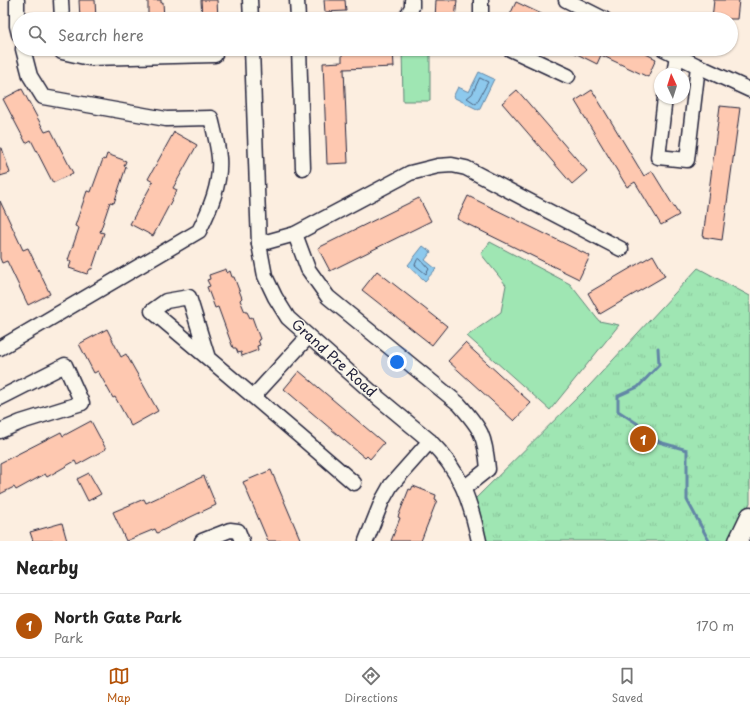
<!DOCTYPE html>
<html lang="en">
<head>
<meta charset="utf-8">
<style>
	:root { --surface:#fff; --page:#f2f2f2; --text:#222; --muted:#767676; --line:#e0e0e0; --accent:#b45309 }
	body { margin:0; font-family:"Playpen Sans",sans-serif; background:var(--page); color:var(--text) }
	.compass { position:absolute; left:654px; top:68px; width:36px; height:36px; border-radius:50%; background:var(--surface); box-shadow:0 1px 3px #0004; rotate:356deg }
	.you { position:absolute; left:397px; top:362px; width:14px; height:14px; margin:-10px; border:3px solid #fff; border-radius:50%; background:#1a73e8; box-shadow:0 0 0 6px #1a73e833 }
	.badge { display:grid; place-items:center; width:26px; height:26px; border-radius:50%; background:var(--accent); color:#fff; font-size:13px; font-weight:700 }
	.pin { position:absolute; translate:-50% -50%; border:2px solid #fff; box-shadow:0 1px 4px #0006 }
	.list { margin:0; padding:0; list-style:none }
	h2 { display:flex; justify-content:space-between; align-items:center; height:52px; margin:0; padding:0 16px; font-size:17px }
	h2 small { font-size:13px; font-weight:400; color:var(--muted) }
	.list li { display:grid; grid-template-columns:26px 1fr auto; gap:12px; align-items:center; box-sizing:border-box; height:64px; padding:0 16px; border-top:1px solid var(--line) }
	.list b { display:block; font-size:15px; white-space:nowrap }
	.list p { margin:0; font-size:13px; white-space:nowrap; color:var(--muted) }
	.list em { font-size:13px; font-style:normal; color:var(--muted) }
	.icon { flex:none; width:22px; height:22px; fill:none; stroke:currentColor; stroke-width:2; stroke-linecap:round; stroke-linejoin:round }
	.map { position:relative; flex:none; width:750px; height:541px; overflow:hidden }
	.search { position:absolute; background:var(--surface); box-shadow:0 1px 3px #0004; left:12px; right:12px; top:12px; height:44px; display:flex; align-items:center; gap:10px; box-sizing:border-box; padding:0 14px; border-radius:22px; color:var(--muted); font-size:15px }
	.sheet { height:116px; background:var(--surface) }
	nav { display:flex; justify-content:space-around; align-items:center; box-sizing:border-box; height:56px; border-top:1px solid var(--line); background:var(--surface); font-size:11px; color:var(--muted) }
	nav a { display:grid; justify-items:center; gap:2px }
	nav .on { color:var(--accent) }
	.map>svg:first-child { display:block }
	.green { fill:#9fe6b3; stroke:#608477 }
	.park { fill:url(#park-tufts); stroke:#608477 }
	.water { fill:#8dc9ed; stroke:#6286a6 }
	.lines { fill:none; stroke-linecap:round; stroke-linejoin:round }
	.shore { stroke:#4d6582; stroke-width:1 }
	.stream { stroke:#6286a6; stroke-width:3 }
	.building { fill:#fec8b0; stroke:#22223b }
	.minor-casing { stroke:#22223b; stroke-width:17 }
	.major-casing { stroke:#22223b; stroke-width:21 }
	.minor { stroke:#fbf7ec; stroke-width:14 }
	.major { stroke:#fbf7ec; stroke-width:18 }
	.labels { text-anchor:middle; stroke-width:3; stroke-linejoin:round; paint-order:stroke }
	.street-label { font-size:14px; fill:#22223b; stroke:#fbf7ec }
</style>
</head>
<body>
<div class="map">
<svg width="750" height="541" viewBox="0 0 750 541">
	<defs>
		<pattern id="park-tufts" width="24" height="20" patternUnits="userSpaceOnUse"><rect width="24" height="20" fill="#9fe6b3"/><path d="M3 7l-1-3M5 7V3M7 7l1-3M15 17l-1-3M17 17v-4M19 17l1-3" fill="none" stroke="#89c59b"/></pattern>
	</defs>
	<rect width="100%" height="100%" fill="#fceee0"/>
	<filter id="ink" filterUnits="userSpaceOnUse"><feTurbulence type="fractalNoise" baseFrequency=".025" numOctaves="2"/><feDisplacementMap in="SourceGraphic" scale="8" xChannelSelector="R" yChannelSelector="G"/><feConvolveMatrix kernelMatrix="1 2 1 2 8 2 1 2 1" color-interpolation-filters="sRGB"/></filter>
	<g filter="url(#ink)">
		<g class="green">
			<path d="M402,49h28v52h-27z"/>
			<path d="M490,242l80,42 29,37 20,4 -69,85 -83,-74 34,-24 5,-27 -25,-31z"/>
		</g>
		<path class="park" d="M698,268l52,28v207l-21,38h-250l-9,-37 119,-118z"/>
		<g class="water">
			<path d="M479,72l15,7 -15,31 -26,-13 5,-10 11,5z"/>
			<path d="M423,246l8,6 -6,8 11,9 -11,12 -17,-16z"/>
		</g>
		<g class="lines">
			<g class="shore">
				<path d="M480,78l8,4 -12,22 -9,-6 5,-4z"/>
				<path d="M420,259l9,10 -3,5 -11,-9 2,-5z"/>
			</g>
			<path class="stream" d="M658,348l1,17 -21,22 -20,9v15l20,13 21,18 28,8v50l22,41"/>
		</g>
		<g class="building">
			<path d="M79,0h16l1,19h-16z"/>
			<path d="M148,0h13v3l2,-1 1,17h-16z"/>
			<path d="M201,0h16l1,19h-16z"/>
			<path d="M324,0h21l1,11 -21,1z"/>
			<path d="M436,0h21l-2,19h-20z"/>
			<path d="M714,0h25l-2,19h-25z"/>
			<path d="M516,2l36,17h-44z"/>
			<path d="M342,49h51l1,18 -50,2 4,94 -21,1 -4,-101 19,-1z"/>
			<path d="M567,49h69l20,10 -8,18 -47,-22 -4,9z"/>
			<path d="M22,89l23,43 6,-2 22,43 -20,10 -22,-43 -5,3 -23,-44z"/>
			<path d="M517,90l70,81 -15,13 -70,-81z"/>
			<path d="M592,90l52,86 8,-5 27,44 -18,10 -26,-43 -8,5 -52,-86z"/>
			<path d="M720,106l20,2 -18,132 -19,-3z"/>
			<path d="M174,132l23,13 -24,43 4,2 -24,46 -23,-12 23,-42 -5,-3z"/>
			<path d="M0,148h2l8,25 -10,3z"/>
			<path d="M107,154l19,7 -2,5 2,1 -12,36 -4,-1 -10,30 4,1 -12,36h-2l-3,5 -18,-6 2,-6 -3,-2 11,-32 -4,-2 12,-35 4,1 12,-33 2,1z"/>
			<path d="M468,196l122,60 -11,23 -122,-60z"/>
			<path d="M419,198l12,23 -101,50 -12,-23z"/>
			<path d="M0,201l23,49 5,-2 22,46 -22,11 -21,-44 -5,2 -2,-5z"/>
			<path d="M653,255l12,21 -65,38 -12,-21z"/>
			<path d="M226,269l1,4 3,-2 2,6h2l8,21 -2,2 5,12h2l3,6 2,-1 8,22 -2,1 2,5 -3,1 1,4 -16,6 -1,-4 -3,1 -2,-5h-3l-11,-30 -4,-11 -3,1 -8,-21 3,-1 -3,-6 3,-1 -1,-4z"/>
			<path d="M377,271l70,55 -15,19 -70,-55z"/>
			<path d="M107,329l14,28 5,-3 32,57 -27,15 -16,-29 -2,1 -15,-27 -4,2 -15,-29z"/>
			<path d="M465,343l66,60 -17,18 -66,-60z"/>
			<path d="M299,371l85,72 -14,16 -3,-3 -2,2 -81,-69z"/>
			<path d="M91,421l15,28 -29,16 -2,-4 -28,16 -2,-3 -29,16 -2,-3 -14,7v-31l61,-31 2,4z"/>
			<path d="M271,470l30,71h-33l-25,-59z"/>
			<path d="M89,473l12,21 -13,7 -11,-22z"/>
			<path d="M204,476l12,29 -59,28 -2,-4 -29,12 -13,-29 31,-13 2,4z"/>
			<path d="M413,486l23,9 -1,4 2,1 -16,41h-30l9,-23 -2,-1 11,-28 2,1z"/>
			<path d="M62,523l5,18h-34l-3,-9z"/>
		</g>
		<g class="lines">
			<g class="minor-casing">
				<g id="minor">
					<path d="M17,0v26l2,8"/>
					<path d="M61,0l1,19"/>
					<path d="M250,0l1,19"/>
					<path d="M297,0l1,19"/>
					<path d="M566,0l38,19"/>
					<path d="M405,19l7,-12v-7"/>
					<path d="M481,19v-19"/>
					<path d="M62,49v3l27,6 126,-3"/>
					<path d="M252,49l7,195 6,32 10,21 13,21 88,78 54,45c31,31 40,59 49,100"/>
					<path d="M299,49l4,119"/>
					<path d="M510,49l58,27"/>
					<path d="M664,49l34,17 -11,94 -29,-3 7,-59"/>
					<path d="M698,66l52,24"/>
					<path d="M674,74l3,-19"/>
					<path d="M295,234l13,35 20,28 131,107c22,25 26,31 29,65l-24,19"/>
					<path d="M259,244l36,-10 115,-61 28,-7 14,-1 14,3 155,81"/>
					<path d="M0,348l199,-117c11,-22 22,-47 20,-73 -1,-13 -5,-27 -8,-40l-45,1 -123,-22 -13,-21 -7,-27"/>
					<path d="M208,358l-19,-61 -23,4 -14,10c68,57 135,114 202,172"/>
					<path d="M254,396l54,-59"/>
					<path d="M0,398l65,-33 17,38 -61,19 -21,9"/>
					<path d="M202,541l28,-11 8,1 4,10"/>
					<path d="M366,541l16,-40 9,-16 39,-44"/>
				</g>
			</g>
			<g class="major-casing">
				<path id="major" d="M738,541l12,-25"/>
			</g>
			<use href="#minor" class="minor"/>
			<use href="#major" class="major"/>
		</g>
	</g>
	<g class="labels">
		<g class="street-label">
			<text transform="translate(334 358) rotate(42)" y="5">Grand Pre Road</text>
		</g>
	</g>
</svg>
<svg class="compass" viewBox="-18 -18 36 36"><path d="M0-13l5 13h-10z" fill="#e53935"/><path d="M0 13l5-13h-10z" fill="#767676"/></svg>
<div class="you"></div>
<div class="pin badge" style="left:643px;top:439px">1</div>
<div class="search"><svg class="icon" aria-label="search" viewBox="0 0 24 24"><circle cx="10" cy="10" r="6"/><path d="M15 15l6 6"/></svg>Search here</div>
</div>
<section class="sheet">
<h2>Nearby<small></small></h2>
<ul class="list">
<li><span class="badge">1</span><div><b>North Gate Park</b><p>Park</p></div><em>170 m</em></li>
</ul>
</section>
<nav>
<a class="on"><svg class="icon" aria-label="map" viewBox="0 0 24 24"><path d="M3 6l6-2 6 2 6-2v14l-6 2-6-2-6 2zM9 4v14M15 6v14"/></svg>Map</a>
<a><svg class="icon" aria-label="directions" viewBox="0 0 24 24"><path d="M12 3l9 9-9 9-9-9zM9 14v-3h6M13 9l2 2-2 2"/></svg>Directions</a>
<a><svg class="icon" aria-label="saved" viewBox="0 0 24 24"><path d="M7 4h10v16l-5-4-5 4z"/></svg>Saved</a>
</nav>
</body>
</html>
